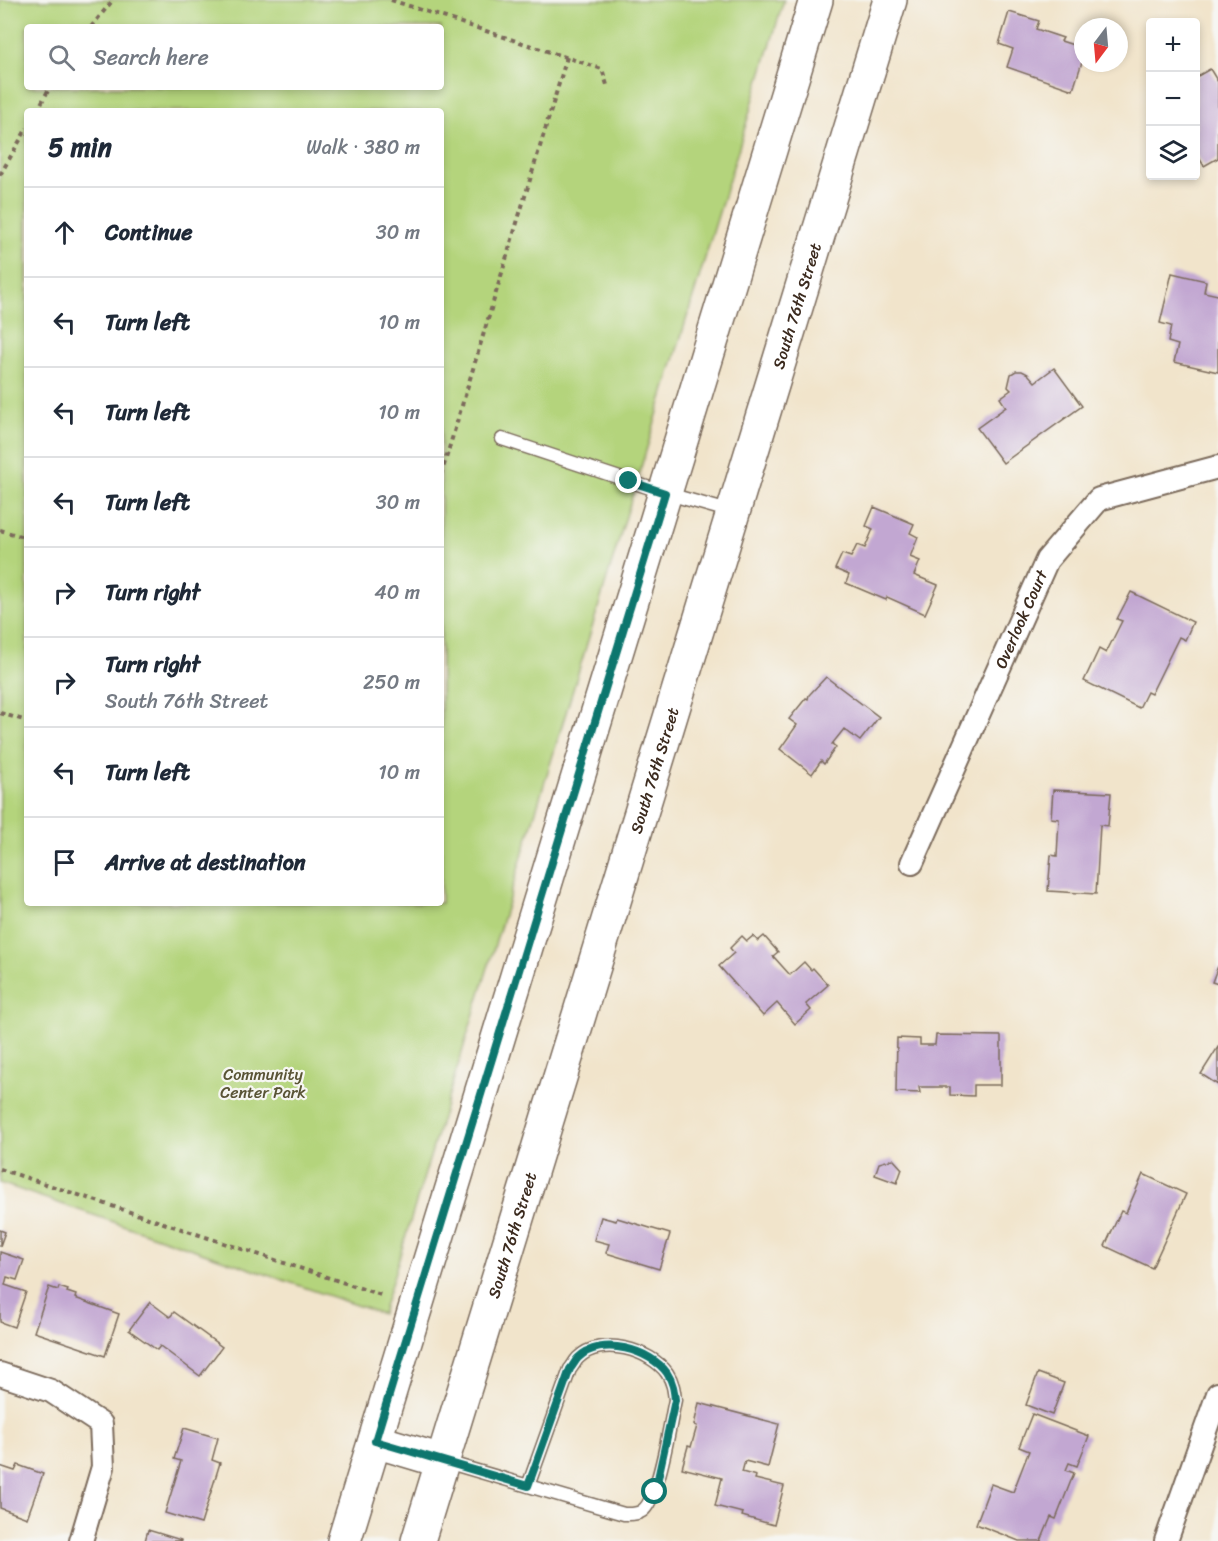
<!DOCTYPE html>
<html lang="en">
<head>
<meta charset="utf-8">
<style>
	:root { --surface:#fff; --page:#f6f6f7; --text:#1f2937; --muted:#747a83; --line:#e0e1e3 }
	body { margin:0; font-family:Sriracha,sans-serif; background:var(--page); color:var(--text) }
	.controls { position:absolute; right:18px; top:18px; display:grid; overflow:hidden; border-radius:6px; box-shadow:0 3px 9px #0003 }
	.controls button { width:54px; height:54px; display:grid; place-items:center; padding:0; border:0; border-bottom:2px solid var(--line); background:var(--surface); color:var(--text); font:30px sans-serif }
	.compass { position:absolute; left:1074px; top:18px; width:54px; height:54px; border-radius:50%; background:var(--surface); box-shadow:0 3px 9px #0003; rotate:196deg }
	.stop { position:absolute; width:18px; height:18px; margin:-14px; border:4px solid #0f766e; border-radius:50%; background:#fff }
	.stop.end { background:#0f766e; border-color:#fff; box-shadow:0 2px 6px #0008 }
	.list { margin:0; padding:0; list-style:none }
	h2 { display:flex; justify-content:space-between; align-items:center; height:78px; margin:0; padding:0 24px; font-size:26px }
	h2 small { font-size:20px; font-weight:400; color:var(--muted) }
	.list li { display:grid; grid-template-columns:39px 1fr auto; gap:18px; align-items:center; box-sizing:border-box; height:90px; padding:0 24px; border-top:2px solid var(--line) }
	.list b { display:block; font-size:22px; white-space:nowrap }
	.list p { margin:0; font-size:20px; white-space:nowrap; color:var(--muted) }
	.list em { font-size:20px; font-style:normal; color:var(--muted) }
	.icon { flex:none; width:33px; height:33px; fill:none; stroke:currentColor; stroke-width:2; stroke-linecap:round; stroke-linejoin:round }
	.map { position:relative; flex:none; width:1218px; height:1541px; overflow:hidden }
	.search { position:absolute; background:var(--surface); box-shadow:0 3px 9px #0003; left:24px; top:24px; width:420px; height:66px; display:flex; align-items:center; gap:15px; box-sizing:border-box; padding:0 21px; border-radius:6px; color:var(--muted); font-size:22px }
	.panel { position:absolute; background:var(--surface); box-shadow:0 3px 9px #0003; left:24px; top:108px; width:420px; height:798px; border-radius:6px }
	.map>svg:first-child { display:block }
	.green { fill:#b4d47b; stroke:#787f4c; stroke-width:1.5; fill-rule:evenodd }
	.building { fill:#c2a7d2 }
	.lines { fill:none; stroke-linecap:round; stroke-linejoin:round }
	.service-casing { stroke:#7b6b5b; stroke-width:15 }
	.minor-casing { stroke:#7b6b5b; stroke-width:26 }
	.secondary-casing { stroke:#7b6b5b; stroke-width:36 }
	.path { stroke:#7b6b5b; stroke-width:4; stroke-dasharray:4.5 4.5; stroke-linecap:butt }
	.service { stroke:#fff; stroke-width:12 }
	.minor { stroke:#fff; stroke-width:22 }
	.secondary { stroke:#fff; stroke-width:33 }
	.route { stroke:#0f766e; stroke-width:8 }
	.labels { text-anchor:middle; stroke-width:4.5; stroke-linejoin:round; paint-order:stroke }
	.street-label { font-size:16px; fill:#3b2a1e; stroke:#f6f6f2 }
	.park-label { font-size:16px; fill:#595435; stroke:#f6f6f2 }
</style>
</head>
<body>
<div class="map">
<svg width="1218" height="1541" viewBox="0 0 1218 1541">
	<rect width="100%" height="100%" fill="#f6f6f2"/>
	<filter id="ink" filterUnits="userSpaceOnUse"><feTurbulence type="fractalNoise" baseFrequency=".0167" numOctaves="2"/><feDisplacementMap in="SourceGraphic" scale="12" xChannelSelector="R" yChannelSelector="G"/><feConvolveMatrix kernelMatrix="1 2 1 2 8 2 1 2 1" color-interpolation-filters="sRGB"/></filter>
	<filter id="wash" filterUnits="userSpaceOnUse"><feTurbulence type="fractalNoise" baseFrequency=".008" numOctaves="4" result="noise"/><feDisplacementMap in="SourceGraphic" scale="24" xChannelSelector="R" yChannelSelector="G"/><feGaussianBlur stdDeviation="1.35" result="paint"/><feColorMatrix in="noise" values="0 0 0 0 0 0 0 0 0 0 0 0 0 0 0 0 0 1.4 0 .05"/><feComposite in="paint" operator="in"/></filter>
	<g filter="url(#wash)">
		<rect width="100%" height="100%" fill="#f1e4cb"/>
		<path class="green" d="M0,0h784l-402,1314 -382,-131zM27,27h414v60h-414zM27,111h414v792h-414z"/>
		<g id="blocks">
			<g class="building">
				<path d="M1009,12l30,9 -3,8 27,9 -2,3 22,7v11l-10,31 -66,-23 6,-18 -14,-5z"/>
				<path d="M1210,69l8,13v76l-14,8 -8,-13v-76z"/>
				<path d="M1172,273l34,8 -2,11 14,3v77l-44,-10 4,-17 -10,-3 3,-16 -11,-3z"/>
				<path d="M1054,368l28,38 -79,57 -26,-35 29,-21 -6,-9 11,-8 -3,-3 3,-13 5,-3h6l6,3 7,8z"/>
				<path d="M874,507l40,17 -4,9 8,4 -8,20 10,4 -6,14 24,10 -13,29 -38,-17 -1,3 -40,-17 3,-8 -14,-6 7,-15 9,3 6,-12 8,3 8,-19 -7,-3z"/>
				<path d="M1131,592l62,30 -8,18 -6,-3 -28,57 -4,-2 -8,16 -55,-27 15,-32 7,4 16,-32 -5,-2z"/>
				<path d="M826,677l53,40 -19,24 -16,-12 -12,15 4,3 -12,17 -3,-3 -9,13 -32,-25 17,-24 -8,-6 17,-21 2,1 1,-4z"/>
				<path d="M1053,790l58,3 -3,33 -8,-1 -4,69 -48,-3 3,-36 6,1 2,-37 -8,-1z"/>
				<path d="M742,936l5,5 6,-5 5,5 6,-5 14,16 -5,4 17,19 14,-13 7,8 2,-2 15,17 -22,19 5,6 -16,14 -18,-21 -14,13 -44,-50 15,-13 -4,-5z"/>
				<path d="M1218,966v18l-6,-2z"/>
				<path d="M936,1035l65,1v49h-27v11l-24,-1v-8h-31l1,6 -24,-1 1,-54 23,1v6h15z"/>
				<path d="M1218,1047v38l-17,-11z"/>
				<path d="M893,1159l9,10 -5,14 -22,-8 4,-12z"/>
				<path d="M1143,1174l43,20 -34,74 -47,-22 16,-35 5,2z"/>
				<path d="M601,1217l15,4 1,-3 53,16 -11,35 -53,-16 3,-9 -15,-4z"/>
				<path d="M0,1230l5,2 -5,14z"/>
				<path d="M0,1252l24,8 -7,20 -10,-3 -2,8 21,7 -12,35 -14,-5z"/>
				<path d="M49,1287l9,3 1,-3 9,3 -1,2 9,3 -1,3 44,16 -14,42 -71,-24z"/>
				<path d="M150,1302l20,15 4,-5 48,35 -22,29 -40,-30 -3,4 -28,-20z"/>
				<path d="M1038,1373l26,10 -12,32 -26,-10z"/>
				<path d="M699,1403l80,21 -11,43 -23,-6 -3,11 14,4 -1,3 29,7 -10,39 -32,-9 1,-3 -28,-7 7,-28 -40,-10 6,-22 3,1 6,-21 -3,-1z"/>
				<path d="M1032,1414l57,22 -12,30 -8,-3 -3,7 8,3 -18,46 -5,-2 -10,24h-22l-43,-17 15,-40 22,8 16,-41 -10,-4z"/>
				<path d="M184,1428l34,10 -6,22 8,3 -19,61 -36,-11 16,-52 -7,-2z"/>
				<path d="M18,1465l25,9 -16,44 -27,-10v-42l15,5z"/>
				<path d="M148,1530l33,10v1h-36z"/>
			</g>
		</g>
	</g>
	<g filter="url(#ink)">
		<use href="#blocks" fill-opacity="0" stroke="#7b6b5b" stroke-width="1.5"/>
		<g class="lines">
			<g class="service-casing">
				<g id="service">
					<path d="M502,439l163,54 67,19"/>
					<path d="M443,1461l181,53c6,0 12,1 18,-3 17,-11 28,-89 33,-111 -1,-10 -2,-18 -8,-27 -16,-23 -66,-38 -89,-15 -3,3 -5,8 -8,11l-42,117"/>
				</g>
			</g>
			<g class="minor-casing">
				<g id="minor">
					<path id="s1" d="M912,863l135,-303 52,-61 119,-32"/>
					<path d="M0,1374l51,17 50,33 2,43 -22,74"/>
					<path d="M1166,1541l52,-147"/>
				</g>
			</g>
			<g class="secondary-casing">
				<g id="secondary">
					<path d="M375,1441l67,20"/>
					<path d="M344,1541l472,-1541"/>
					<path id="s2" d="M418,1541l472,-1541"/>
				</g>
			</g>
			<g class="path">
				<path d="M391,0l211,69 5,16"/>
				<path d="M91,27l22,-27"/>
				<path d="M37,111l13,-24"/>
				<path d="M0,175l27,-47"/>
				<path d="M441,475l126,-418"/>
				<path d="M0,530l27,8"/>
				<path d="M0,713l27,8"/>
				<path d="M0,1169l381,126"/>
			</g>
			<use href="#service" class="service"/>
			<use href="#minor" class="minor"/>
			<use href="#secondary" class="secondary"/>
		</g>
	</g>
	<g class="lines" filter="url(#ink)">
		<path class="route" d="M629,481l36,12 -290,948 153,45 42,-117c3,-3 5,-8 8,-11 23,-23 73,-8 89,15 6,9 7,17 8,27l-20,92"/>
	</g>
	<g class="labels">
		<g class="street-label">
			<text dy="6" stroke="none"><textPath href="#s2" startOffset="1292">South 76th Street</textPath></text>
			<text dy="6" stroke="none"><textPath href="#s1" startOffset="267">Overlook Court</textPath></text>
			<text dy="6" stroke="none"><textPath href="#s2" startOffset="806">South 76th Street</textPath></text>
			<text dy="6" stroke="none"><textPath href="#s2" startOffset="320">South 76th Street</textPath></text>
		</g>
		<g class="park-label">
			<text x="263" y="1080">Community<tspan x="263" dy="18">Center Park</tspan></text>
		</g>
	</g>
</svg>
<div class="controls">
<button>+</button>
<button>−</button>
<button><svg class="icon" aria-label="layers" viewBox="0 0 24 24"><path d="M12 4l9 5-9 5-9-5zM3 14l9 5 9-5"/></svg></button>
</div>
<svg class="compass" viewBox="-18 -18 36 36"><path d="M0-13l5 13h-10z" fill="#e53935"/><path d="M0 13l5-13h-10z" fill="#747a83"/></svg>
<div class="stop" style="left:655px;top:1492px"></div>
<div class="stop end" style="left:629px;top:481px"></div>
<div class="search"><svg class="icon" aria-label="search" viewBox="0 0 24 24"><circle cx="10" cy="10" r="6"/><path d="M15 15l6 6"/></svg>Search here</div>
<section class="panel">
<h2>5 min<small>Walk · 380 m</small></h2>
<ul class="list">
<li><svg class="icon" aria-label="ahead" viewBox="0 0 24 24"><path d="M12 20V5M6 11l6-6 6 6"/></svg><div><b>Continue</b></div><em>30 m</em></li>
<li><svg class="icon" aria-label="left" viewBox="0 0 24 24"><path d="M17 20v-9H6M10 6l-5 5 5 5"/></svg><div><b>Turn left</b></div><em>10 m</em></li>
<li><svg class="icon" aria-label="left" viewBox="0 0 24 24"><path d="M17 20v-9H6M10 6l-5 5 5 5"/></svg><div><b>Turn left</b></div><em>10 m</em></li>
<li><svg class="icon" aria-label="left" viewBox="0 0 24 24"><path d="M17 20v-9H6M10 6l-5 5 5 5"/></svg><div><b>Turn left</b></div><em>30 m</em></li>
<li><svg class="icon" aria-label="right" viewBox="0 0 24 24"><path d="M7 20v-9h11M14 6l5 5-5 5"/></svg><div><b>Turn right</b></div><em>40 m</em></li>
<li><svg class="icon" aria-label="right" viewBox="0 0 24 24"><path d="M7 20v-9h11M14 6l5 5-5 5"/></svg><div><b>Turn right</b><p>South 76th Street</p></div><em>250 m</em></li>
<li><svg class="icon" aria-label="left" viewBox="0 0 24 24"><path d="M17 20v-9H6M10 6l-5 5 5 5"/></svg><div><b>Turn left</b></div><em>10 m</em></li>
<li><svg class="icon" aria-label="arrive" viewBox="0 0 24 24"><path d="M6 21V4h12l-3 4 3 4H6"/></svg><div><b>Arrive at destination</b></div></li>
</ul>
</section>
</div>
</body>
</html>
